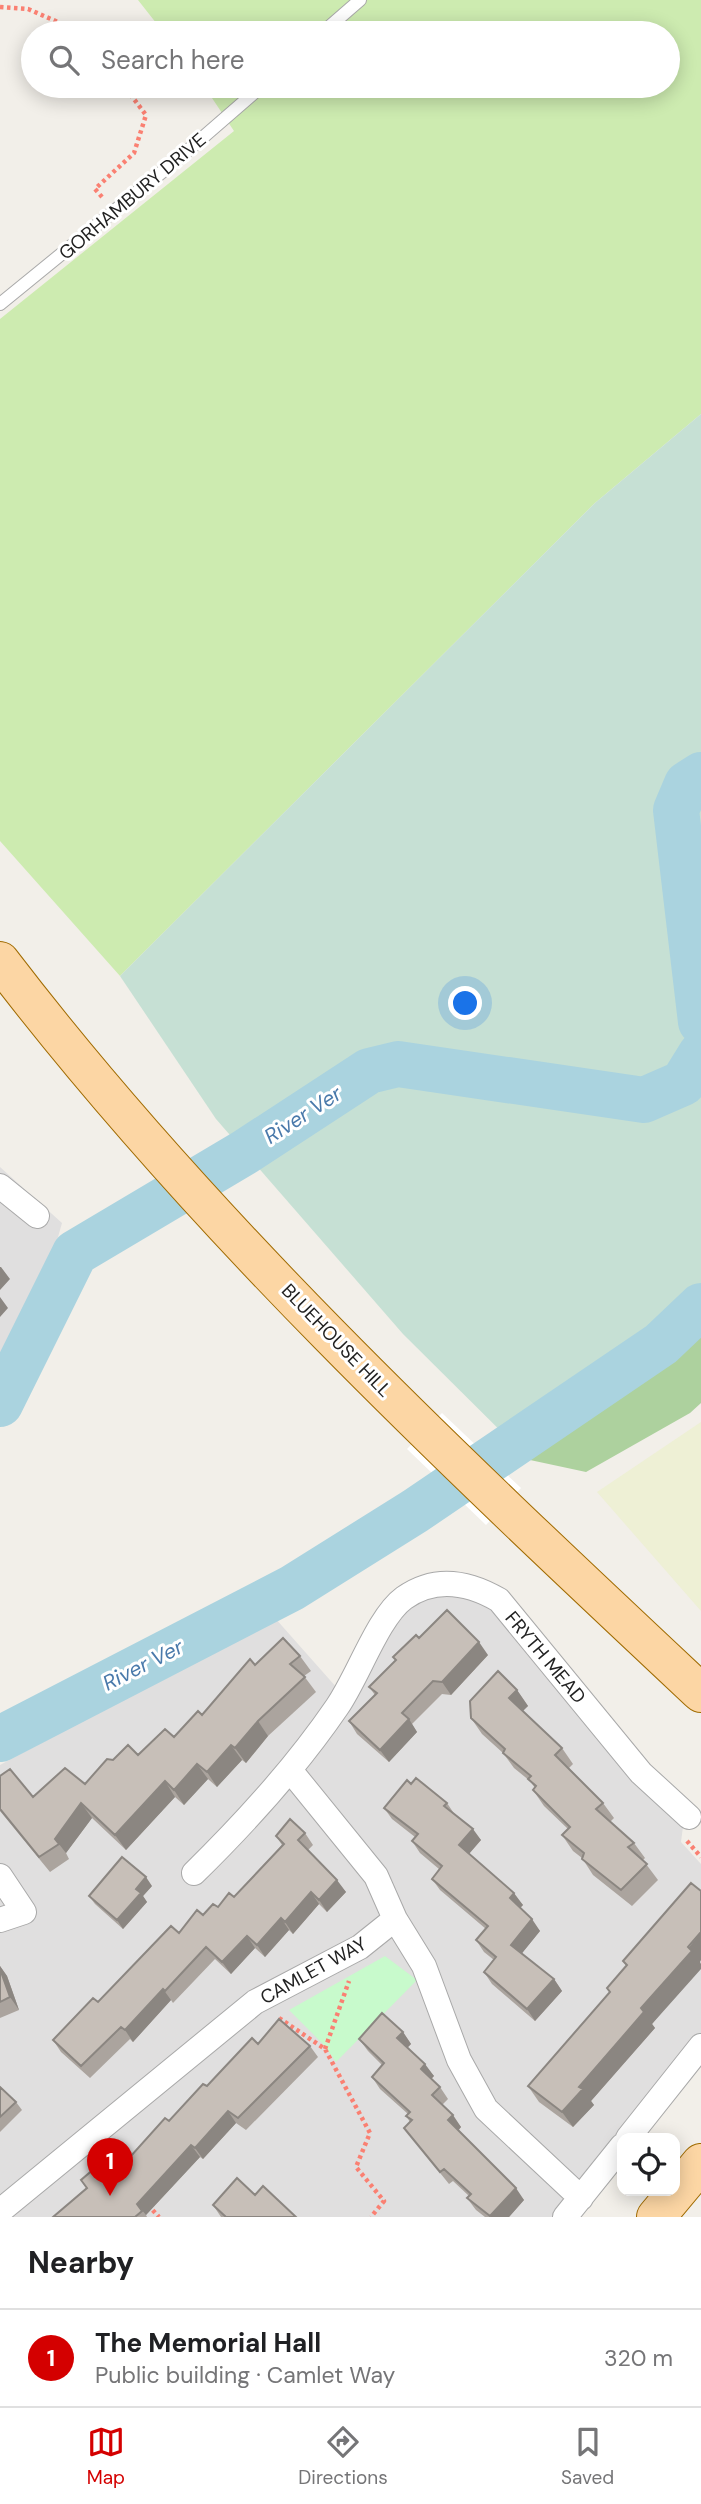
<!DOCTYPE html>
<meta charset="utf-8">
<style>
body{margin:0;font-family:"DM Sans",sans-serif;background:#f6f6f6;color:#202124}
.controls{position:absolute;right:21px;bottom:21px;display:grid;overflow:hidden;border-radius:14px;box-shadow:0 4px 18px #0003}
.controls button{width:63px;height:63px;display:grid;place-items:center;padding:0;border:0;border-bottom:2px solid #e0e0e0;background:#fff;color:#202124;font:35px sans-serif}
.you{position:absolute;left:466px;top:1004px;width:24px;height:24px;margin:-18px;border:5px solid #fff;border-radius:50%;background:#1a73e8;box-shadow:0 0 0 10px #1a73e833}
.badge{display:grid;place-items:center;width:46px;height:46px;border-radius:50%;background:#d40000;color:#fff;font-size:23px;font-weight:700}
.pin{position:absolute;translate:-50% -58px;filter:drop-shadow(0 2px 4px #0008)}
.pin::after{content:'';position:absolute;top:37px;width:24px;height:21px;background:inherit;clip-path:polygon(0 0,100% 0,50% 100%)}
.list{margin:0;padding:0;list-style:none}
h2{display:flex;justify-content:space-between;align-items:center;height:91px;margin:0;padding:0 28px;font-size:30px}
h2 small{font-size:23px;font-weight:400;color:#757577}
.list li{display:grid;grid-template-columns:46px 1fr auto;gap:21px;align-items:center;box-sizing:border-box;height:98px;padding:0 28px;border-top:2px solid #e0e0e0}
.list b{display:block;font-size:26px;white-space:nowrap}
.list p{margin:0;font-size:23px;white-space:nowrap;color:#757577}
.list em{font-size:23px;font-style:normal;color:#757577}
.icon{flex:none;width:38px;height:38px;fill:none;stroke:currentColor;stroke-width:2;stroke-linecap:round;stroke-linejoin:round}
.map{position:relative;flex:none;width:701px;height:2217px;overflow:hidden}
.search{position:absolute;background:#fff;box-shadow:0 4px 18px #0003;left:21px;right:21px;top:21px;height:77px;display:flex;align-items:center;gap:18px;box-sizing:border-box;padding:0 24px;border-radius:38px;color:#757577;font-size:26px}
.sheet{height:189px;background:#fff}
nav{display:flex;justify-content:space-around;align-items:center;box-sizing:border-box;height:98px;border-top:2px solid #e0e0e0;background:#fff;font-size:19px;color:#757577}
nav a{display:grid;justify-items:center;gap:4px}
nav .on{color:#d40000}
.map>svg:first-child{display:block}
.residential{fill:#e0dfdf}
.farmland{fill:#eef0d5}
.grass{fill:#cdebb0}
.forest{fill:#add19e}
.wetland{fill:#c6e0d4}
.park{fill:#c8facc}
.pier{fill:#fff}
.lines{fill:none;stroke-linecap:round;stroke-linejoin:round}
.river{stroke:#aad3df;stroke-width:46}
.lane-casing{stroke:#a9a9a9;stroke-width:14}
.street-casing{stroke:#a9a9a9;stroke-width:26}
.primary-casing{stroke:#a06b00;stroke-width:40}
.path{stroke:#fa8072;stroke-width:4.5;stroke-dasharray:3.5 3.5;stroke-linecap:butt}
.lane{stroke:#fff;stroke-width:12}
.street{stroke:#fff;stroke-width:24}
.primary{stroke:#fcd6a4;stroke-width:38}
.wall{fill:#aba49e}
.shaded-wall{fill:#8b8681}
.building{fill:#c7bfb8;stroke:#8b8681;stroke-width:2}
.labels{text-anchor:middle;stroke-width:6;stroke-linejoin:round;paint-order:stroke}
.street-label{font-size:19px;fill:#222;stroke:#fff}
.water-label{font-size:21px;font-style:italic;fill:#4a7aab;stroke:#fff}
</style>
<div class="map">
<svg width="701" height="2217" viewBox="0 0 701 2217">
<rect width="100%" height="100%" fill="#f2efe9"/>
<path class="residential" d="M0,1167l62,56 -27,95 -35,67z
M479,1592l205,227 -3,23 20,22v175l-142,178h-559v-452l275,-147 70,79 37,-64 36,-38z"/>
<path class="farmland" d="M701,1422v189l-104,-119z"/>
<path class="grass" d="M138,0h563v414l-106,89 -475,473 -120,-135v-522l234,-188 -30,-45h464v-53h-504z"/>
<path class="forest" d="M701,1321v82l-11,10 -104,59 -56,-12 134,-104z"/>
<path class="wetland" d="M701,414v907l-37,35 -134,104 -127,-126 -187,-215 -96,-143 475,-473z"/>
<path class="park" d="M385,1956l32,24 -81,82 -13,-18 -34,-34z"/>
<path class="pier" d="M442,1413l79,75 -35,37 -79,-76z"/>
<g class="lines">
<path class="river" d="M701,775l-14,9 -11,26 25,212
M0,1404l75,-151 170,-101 124,-81 29,-7 246,36 39,-17 18,-29
M0,1739l292,-151 123,-77 246,-167 40,-38"/>
<g class="lane-casing">
<path id="lane" d="M322,33l38,-33
M0,304l178,-145 84,-73"/>
</g>
<g class="street-casing">
<path id="street" d="M0,1186l37,30
M290,1770l86,106 19,43
M194,1873c52,-51 102,-106 143,-166 21,-30 41,-90 67,-109 31,-22 64,-16 95,2l142,173 48,44
M0,1876l24,36 -24,8
M628,2138l73,-92
M0,2211l255,-209 105,-55 35,-28 29,47 35,94 27,49 95,89
M565,2217l57,-71"/>
</g>
<g class="primary-casing">
<path id="primary" d="M0,961c204,267 457,503 701,732
M656,2217l45,-54"/>
</g>
<path class="path" d="M0,7l28,2 55,24
M102,197l-7,-8 39,-36 12,-38 -22,-29
M687,1841l14,16
M279,2018l46,31 45,84 -14,34 28,34 -13,16
M325,2049l24,-68
M102,2157l18,19
M148,2205l11,12"/>
<use href="#lane" class="lane"/>
<use href="#street" class="street"/>
<use href="#primary" class="primary"/>
</g>
<path class="wall" d="M488,1655l-37,40 -9,-1 -30,30 5,8 -28,30 -32,-28 -8,-13 26,-26 -6,-8 27,-27 -3,-3z
M300,1656l11,15 -7,5 12,16 -48,44 -22,27 -4,-3 -25,27 -9,-8 -24,26 -9,-8 -49,53 -34,-32 -26,35 3,6 -19,13 -50,-61v-35l33,21 52,-13 28,-24 25,-5 36,-18 28,-22 53,-50z
M517,1690l11,16 -6,5 40,37 11,16 -4,4 34,35 11,15 -4,4 24,21 11,15 -2,2 15,20 -26,26 -39,-31 -11,-17 -9,-7 -11,-16 6,-6 -24,-23 -11,-16 2,-2 -5,-7 -16,-13 -11,-15 -21,-19 -11,-16z
M411,1784l36,19 8,12 26,25 -12,14 54,51 -3,3 20,23 -19,23 33,25 8,12 -27,30 -43,-37 -8,-12 10,-12 -10,-8 -8,-12 10,-11 -46,-39 -8,-11 7,-10 -19,-16 -8,-12 3,-4 -23,-18 -8,-11z
M305,1833l8,12 -5,5 38,42 -19,20 -8,-8 -26,30 -4,-4 -24,27 -10,-9 -24,26 -16,-15 -42,44 -2,-3 -38,42 -3,-3 -40,39 -29,-26 -8,-12 126,-107 24,-18 31,-18 48,-52 -6,-9z
M152,1886l-9,10 4,6 -24,27 -28,-25 -6,-8z
M623,1961l77,1 -48,62 3,4 -64,73 3,4 -21,22 -34,-25 -11,-16 82,-94 -3,-4 19,-22z
M0,1966l7,10 12,34 -19,8z
M403,2032l8,12 -4,4 27,28 -3,3 9,8 8,12 -6,6 19,22 -3,4 66,69 -15,17h-24l-9,-7 -9,-12 2,-2 -16,-15 -4,3 -45,-56 6,-6 -4,-6 2,-2 -28,-25 -8,-12 10,-12 -14,-14 -9,-12z
M258,2044l52,2 8,11 -72,73 -10,-7 -33,36 -3,-2 -54,58 1,2h-94l33,-29 -5,-8 32,-4 56,-55 38,-35z
M0,2087l16,15 6,8 -22,22z
M255,2195l41,22h-75l-8,-12z"/>
<path class="shaded-wall" d="M0,1267h1l9,12 -10,11z
M0,1297l8,11 -8,9z
M479,1642l9,13 -37,40 -9,-13z
M517,1690l11,16 -8,8 -11,-16z
M409,1719l8,13 -28,30 -9,-12z
M258,1721l10,15 -22,27 -11,-15z
M231,1745l11,15 -25,27 -10,-15z
M197,1764l11,15 -24,26 -10,-15z
M165,1781l10,16 -49,53 -11,-15z
M81,1803l11,15 -26,35 -11,-14z
M473,1829l8,11 -14,16 -8,-11z
M146,1877l6,9 -9,10 4,6 -24,27 -6,-9 19,-31z
M337,1880l9,12 -19,20 -8,-12z
M311,1892l8,12 -26,30 -8,-12z
M514,1893l9,12 -4,4 -9,-11z
M281,1918l8,12 -24,27 -8,-12z
M532,1919l8,12 -21,26 -8,-12z
M701,1932v28l-1,2 1,2v5l-49,55 3,4 -64,73 3,4 -21,22 -11,-15 17,-25z
M247,1936l8,12 -24,26 -9,-12z
M0,1966l7,10 12,34 -9,-13 -10,-28z
M554,1979l8,12 -27,30 -8,-12z
M163,1989l8,11 -38,42 -8,-12z
M403,2032l8,12 -6,6 -8,-12z
M425,2064l9,12 -5,5 -8,-12z
M228,2111l8,12 -33,36 -8,-11z
M453,2115l8,12 -5,6 -8,-13z
M191,2145l9,12 -54,58 -9,-11z
M516,2188l8,12 -15,17h-18l-1,-1z"/>
<path class="building" d="M447,1610l32,32 -37,40 -9,-1 -31,32 7,6 -29,31 -31,-29 28,-28 -8,-6 27,-27 -3,-3 23,-22 3,3z
M283,1638l17,18 -10,8 15,13 -47,44 -23,27 -4,-3 -24,27 -10,-8 -23,26 -9,-9 -50,54 -34,-32 -26,36 4,5 -20,13 -39,-48v-33l10,-7 23,28 32,-29 20,16 22,-25 6,1 15,-15 10,10 27,-26 9,8 24,-26 4,4 48,-56 5,6z
M498,1671l19,19 -8,8 53,50 -7,7 48,48 -7,6 38,34 -6,4 19,17 -26,26 -39,-31 2,-6 -22,-18 8,-8 -37,-37 3,-4 -8,-7 3,-3 -28,-23 2,-4 -34,-31 -1,-17z
M416,1778l31,25 -3,3 29,23 -14,16 55,48 -4,5 22,21 -21,26 43,34 -27,30 -43,-37 12,-15 -20,-17 12,-14 -56,-47 10,-13 -30,-25 6,-7 -34,-26 23,-28 4,4z
M290,1819l15,14 -7,7 39,40 -18,20 -8,-8 -26,30 -4,-4 -24,27 -10,-9 -25,26 -16,-15 -41,44 -2,-2 -38,41 -4,-3 -40,39 -28,-26 40,-42 5,4 73,-76 8,7 18,-23 6,5 10,-11 5,3 11,-14 5,4 50,-53 -8,-8z
M122,1857l24,20 -10,12 5,4 -24,27 -28,-24z
M691,1883l10,8v41l-13,15 4,4 -51,57 3,4 -65,75 4,2 -21,23 -34,-26 82,-94 -3,-4 20,-23 -4,-4z
M0,1969l10,28 -10,5z
M382,2013l21,19 -6,6 28,26 -4,5 19,18 -8,8 21,20 -5,5 68,68 -26,28 -23,-18 4,-4 -27,-25 -4,3 -36,-44 8,-8 -6,-4 4,-4 -38,-35 12,-14 -25,-24z
M279,2019l31,27 -72,72 -10,-7 -33,37 -4,-3 -54,59 5,7 -7,6h-82l34,-29 -6,-8 20,-17 12,13 52,-58 4,3 34,-37 4,2 45,-48 6,6z
M0,2087l16,15 -16,15z
M237,2178l18,17 8,-9 33,31h-70l-13,-12z"/>
<g class="labels">
<g class="street-label">
<text transform="translate(132 196) rotate(-40)" y="7">GORHAMBURY DRIVE</text>
<text transform="translate(337 1340) rotate(46)" y="7">BLUEHOUSE HILL</text>
<text transform="translate(546 1657) rotate(50)" y="7">FRYTH MEAD</text>
<text transform="translate(313 1970) rotate(-29)" y="7">CAMLET WAY</text>
</g>
<g class="water-label">
<text transform="translate(303 1115) rotate(-33)" y="7">River Ver</text>
<text transform="translate(143 1665) rotate(-27)" y="7">River Ver</text>
</g>
</g>
</svg>
<div class="controls">
<button><svg class="icon" aria-label="locate" viewBox="0 0 24 24"><circle cx="12" cy="12" r="6"/><path d="M12 2v4M12 18v4M2 12h4M18 12h4"/></svg></button>
</div>
<div class="you"></div>
<div class="pin badge" style="left:110px;top:2196px">1</div>
<div class="search"><svg class="icon" aria-label="search" viewBox="0 0 24 24"><circle cx="10" cy="10" r="6"/><path d="M15 15l6 6"/></svg>Search here</div>
</div>
<section class="sheet">
<h2>Nearby<small></small></h2>
<ul class="list">
<li><span class="badge">1</span><div><b>The Memorial Hall</b><p>Public building · Camlet Way</p></div><em>320 m</em></li>
</ul>
</section>
<nav>
<a class="on"><svg class="icon" aria-label="map" viewBox="0 0 24 24"><path d="M3 6l6-2 6 2 6-2v14l-6 2-6-2-6 2zM9 4v14M15 6v14"/></svg>Map</a>
<a><svg class="icon" aria-label="directions" viewBox="0 0 24 24"><path d="M12 3l9 9-9 9-9-9zM9 14v-3h6M13 9l2 2-2 2"/></svg>Directions</a>
<a><svg class="icon" aria-label="saved" viewBox="0 0 24 24"><path d="M7 4h10v16l-5-4-5 4z"/></svg>Saved</a>
</nav>
